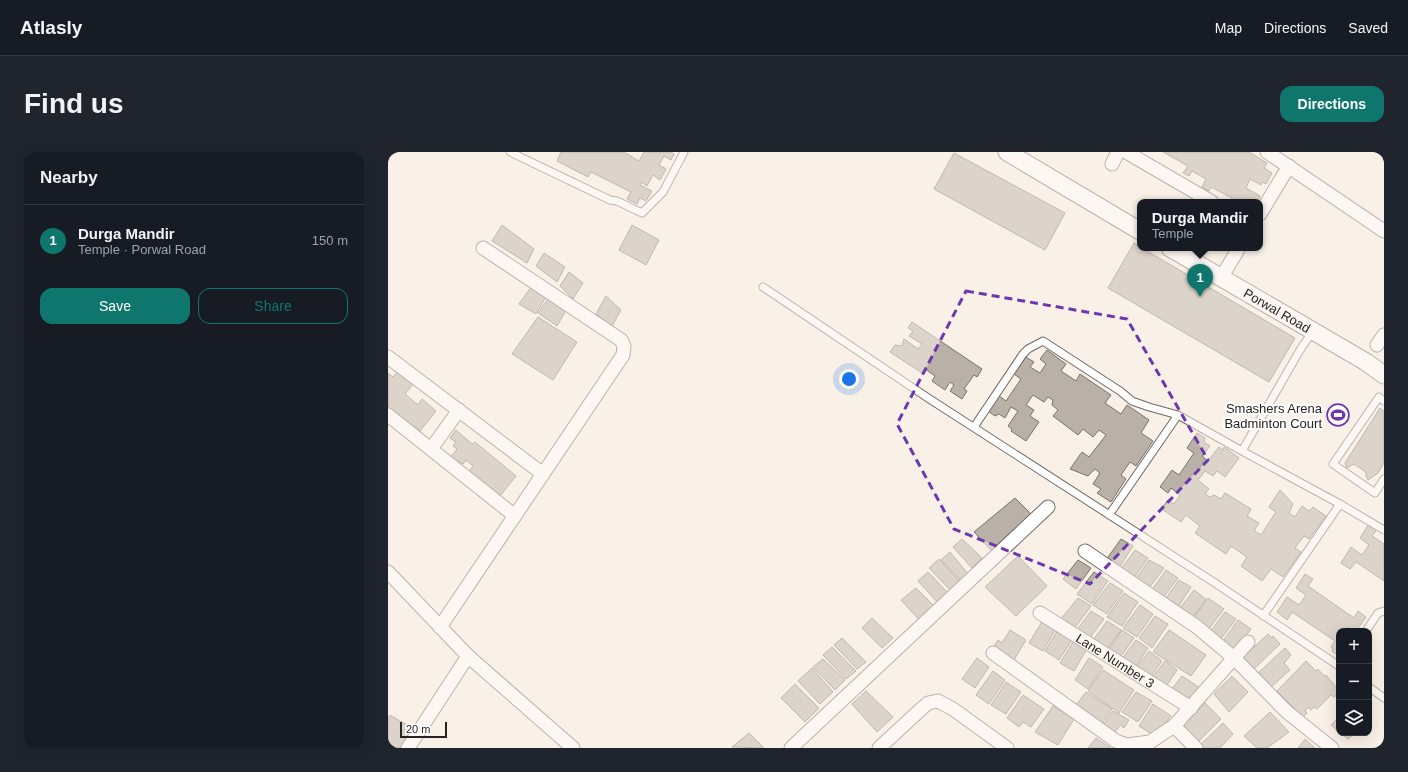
<!DOCTYPE html>
<meta charset="utf-8">
<style>
body{margin:0;font-family:Helvetica,sans-serif;background:#20242c;color:#f1f3f6}
.controls{position:absolute;right:12px;bottom:12px;display:grid;overflow:hidden;border-radius:8px;box-shadow:0 4px 16px #0002}
.controls button{width:36px;height:36px;display:grid;place-items:center;padding:0;border:0;border-bottom:1px solid #363941;background:#171b24;color:#f1f3f6;font:20px sans-serif}
.scale{position:absolute;left:12px;bottom:10px;width:47px;box-sizing:border-box;padding-left:4px;border:2px solid #272420;border-top:0;font-size:11px;line-height:14px;white-space:nowrap;color:#272420;-webkit-text-stroke:3px #fff;paint-order:stroke}
.you{position:absolute;left:461px;top:227px;width:14px;height:14px;margin:-10px;border:3px solid #fff;border-radius:50%;background:#1a73e8;box-shadow:0 0 0 6px #1a73e833}
.badge{display:grid;place-items:center;width:26px;height:26px;border-radius:50%;background:#0f766e;color:#fff;font-size:13px;font-weight:700}
.pin{position:absolute;translate:-50% -33px;filter:drop-shadow(0 1px 2px #0008)}
.pin::after{content:'';position:absolute;top:21px;width:14px;height:12px;background:inherit;clip-path:polygon(0 0,100% 0,50% 100%)}
.popup{position:absolute;left:749px;top:47px;width:126px;height:52px;box-sizing:border-box;display:grid;place-content:center;border-radius:8px;background:#171b24;filter:drop-shadow(0 1px 3px #0005);font-size:13px;white-space:nowrap;color:#9ea1a6}
.popup b{font-size:15px;color:#f1f3f6}
.popup::after{content:'';position:absolute;left:50%;top:100%;margin-left:-8px;border:8px solid transparent;border-top-color:#171b24}
.list{margin:0;padding:0;list-style:none}
h2{display:flex;justify-content:space-between;align-items:center;height:52px;margin:0;padding:0 16px;font-size:17px}
h2 small{font-size:13px;font-weight:400;color:#9ea1a6}
.list li{display:grid;grid-template-columns:26px 1fr auto;gap:12px;align-items:center;box-sizing:border-box;height:72px;padding:0 16px;border-top:1px solid #363941}
.list b{display:block;font-size:15px;white-space:nowrap}
.list p{margin:0;font-size:13px;white-space:nowrap;color:#9ea1a6}
.list em{font-size:13px;font-style:normal;color:#9ea1a6}
.actions{display:flex;gap:8px;padding:12px 16px}
.actions a{flex:1;padding:9px 0;border:1px solid #0f766e;border-radius:12px;text-align:center;font-size:14px;color:#0f766e}
.actions .main{background:#0f766e;color:#fff}
.icon{flex:none;width:22px;height:22px;fill:none;stroke:currentColor;stroke-width:2;stroke-linecap:round;stroke-linejoin:round}
.map{position:relative;flex:none;width:996px;height:596px;overflow:hidden;border-radius:12px}
header{display:flex;align-items:center;gap:24px;box-sizing:border-box;height:56px;padding:0 20px;background:#171b24;border-bottom:1px solid #363941}
header strong{font-size:19px}
nav{display:flex;gap:22px;margin-inline-start:auto;font-size:14px}
.intro{display:flex;align-items:center;justify-content:space-between;box-sizing:border-box;height:96px;padding:0 24px}
h1{margin:0;font-size:28px}
.button{padding:10px 18px;border-radius:12px;background:#0f766e;color:#fff;font-size:14px;font-weight:700}
main{display:flex;gap:24px;padding:0 24px}
aside{flex:1;background:#171b24;border-radius:12px;box-shadow:0 4px 16px #0002}
.map>svg:first-child{display:block}
.building{fill:#b9b1a7;stroke:#7a736a}
.lines{fill:none;stroke-linecap:round;stroke-linejoin:round}
.service-casing{stroke:#706960;stroke-width:9}
.minor-casing{stroke:#706960;stroke-width:15}
.tertiary-casing{stroke:#706960;stroke-width:19}
.service{stroke:#fff;stroke-width:7}
.minor{stroke:#fff;stroke-width:13}
.tertiary{stroke:#fff;stroke-width:17}
.marked{fill:none;stroke:#6d38af;stroke-width:3;stroke-dasharray:8 5;stroke-linejoin:round}
.labels{text-anchor:middle;stroke-width:4;stroke-linejoin:round;paint-order:stroke}
.street-label{font-size:13px;fill:#272420;stroke:#fff}
.poi-label{font-size:13px;fill:#272420;stroke:#fff;text-anchor:end}
</style>
<header>
<strong>Atlasly</strong>
<nav><a>Map</a><a>Directions</a><a>Saved</a></nav>
</header>
<div class="intro"><h1>Find us</h1><a class="button">Directions</a></div>
<main>
<aside>
<h2>Nearby<small></small></h2>
<ul class="list">
<li><span class="badge">1</span><div><b>Durga Mandir</b><p>Temple · Porwal Road</p></div><em>150 m</em></li>
</ul>
<div class="actions"><a class="main">Save</a><a>Share</a></div>
</aside>
<div class="map">
<svg width="996" height="596" viewBox="0 0 996 596">
<rect width="100%" height="100%" fill="#f9f1e7"/>
<path class="building" d="M173,0h63l15,9 5,-9h27l3,2 -3,6 -7,-4 -5,9 7,4 -6,11 -7,-5 -6,11 -6,-4 -1,3 12,6 -6,10 -6,-3 -3,6 -10,-5 4,-7 -40,-20 -3,5 -31,-16z
M775,0h86l18,11 -3,5 8,5 -6,11 -4,-2 -1,3 -11,-6 -4,9 14,8 -3,6h-27l2,-4 -21,-11 -2,4 -7,-4 4,-8 -14,-8 -3,5 -6,-3 5,-7z
M566,1l111,60 -20,37 -111,-61z
M114,73l32,24 -7,14 -35,-22z
M244,73l27,15 -13,25 -27,-15z
M746,91l6,4v1h2l153,90 -26,44 -161,-94z
M156,101l21,14 -8,15 -21,-16z
M181,120l14,11 -10,16 -13,-13z
M144,134l15,9 -11,19 -17,-10z
M162,144l18,11 -11,19 -19,-13z
M218,144l15,14 -9,16 -16,-12z
M150,165l39,25 -24,38 -41,-26z
M524,170l70,47 -5,8 -3,-2 -10,14 3,2 -5,8 -12,-8 4,-6 -4,-3 -5,8 -13,-9 3,-5 -10,-7 -3,4 -32,-21 5,-7 7,1 2,-7 14,10 4,-5 -13,-8 4,-5 -5,-3z
M659,198l19,14 -5,7 15,10 4,-7 31,21 -6,8 16,11 6,-9 22,15 -8,13 12,8 -17,25 -6,-4 -9,13 5,4 -15,23 -14,-9 4,-4 -8,-5 7,-11 -5,-4 -7,7 -18,-7 12,-17 7,5 17,-22 -7,-5 -6,7 -10,-8 -5,6 -25,-19 5,-6 -6,-5 1,-5 -5,-3 -4,5 -11,-7 -7,10 8,5 -4,6 9,6 -13,19 -15,-10 1,-2 -4,-3 10,-15 -7,-4 -6,11 -6,-4 -4,2 -7,-5 11,-15 7,5 15,-22 -7,-5 12,-17 8,5 -4,5 10,6 6,-9 -6,-5z
M9,220l16,12 -8,10 13,11 4,-6 14,12 -16,20 -22,-17 -3,3 -7,-6 1,-11 -1,-1v-26l5,4z
M992,256l4,3v52l-6,10 -10,7 -2,-4v-4l-12,-8 -7,4 -2,-5z
M68,278l16,14 3,-2 41,34 -16,20 -33,-22 6,-8 -7,-6 -3,4 -5,-3 -3,4 -7,-5 9,-11 -4,-3 3,-4 -6,-4z
M809,281l8,5 -1,4 6,4 -8,10 6,5 11,-14 4,3 1,-3 15,11 -14,19 -8,-6 -4,5 -8,-5 -7,9 11,9 -4,5 5,3 4,-2 7,4 4,-6 26,16 -4,7 12,7 -5,8 7,4 15,-23 -7,-5 11,-17 13,14 -4,9 6,4 7,-11 7,5 4,-4 13,9 -17,23 -5,-3 -9,12 6,4 -18,25 -12,-8 -9,12 -21,-15 6,-9 -16,-11 -5,8 -31,-21 5,-7 -14,-11 -5,7 -19,-13 6,-9 6,4 6,-9 -9,-7 -3,5 -8,-6 12,-17 7,5 15,-22 -7,-5z
M627,346l19,19 -41,35 -19,-20z
M981,372l8,5 -5,7 12,8v37l-28,-19 -6,7 -9,-6 10,-16 11,8 7,-10 -9,-7z
M574,387l20,19 -10,10 -19,-21z
M733,387l12,7 -14,22 -13,-8z
M747,398l13,8 -14,20 -13,-9z
M562,400l19,23 -8,6 -20,-21z
M630,404l29,30 -31,30 -31,-29z
M551,407l21,23 -9,9 -22,-23z
M690,408l13,8 -15,21 -13,-10z
M761,408l15,8 -15,20 -13,-9z
M778,418l12,8 -16,21 -11,-8z
M540,420l22,23 -11,9 -21,-23z
M706,420l14,9 -16,23 -15,-10z
M917,422l8,5 -5,7 46,32 4,-7 8,6 -10,14 -8,-4 -3,4h-6v25l-7,-5 1,-2 -2,-2 4,-6 -43,-29 -5,8 -10,-8 10,-15 12,8 7,-10 -10,-7z
M791,428l12,7 -12,19 -13,-8z
M722,431l13,8 -16,23 -14,-9z
M528,436l21,21 -15,14 -21,-23z
M806,438l12,9 -13,18 -12,-10z
M736,441l14,9 -16,24 -15,-9z
M690,446l13,8 -17,23 -15,-8z
M820,446l16,11 -16,21 -15,-11z
M752,453l13,9 -16,23 -14,-9z
M703,459l13,8 -15,20 -13,-8z
M837,460l11,7 -16,21 -11,-7z
M767,464l13,8 -16,24 -13,-10z
M484,466l21,20 -11,10 -20,-20z
M655,468l14,7 -14,24 -14,-8z
M850,468l13,9 -16,21 -13,-8z
M719,469l14,9 -15,21 -15,-8z
M671,476l15,9 -15,23 -14,-9z
M622,478l16,10 -12,20 -20,-14 4,-6 4,3z
M734,478l12,8 -15,21 -12,-7z
M781,478l37,25 -15,21 -38,-24z
M880,482l4,4 1,-2 7,8 -26,25 -11,-12z
M454,486l24,24 -9,7 -23,-24z
M687,487l13,8 -14,24 -14,-8z
M748,488l12,8 -14,22 -13,-10z
M444,495l24,24 -10,8 -23,-24z
M897,496l6,7 -7,8 6,7 -20,18 -13,-14z
M761,499l13,10 -13,18 -14,-9z
M589,506l12,9 -14,21 -13,-9z
M701,506l14,9 -15,22 -13,-9z
M435,507l22,21 -10,10 -22,-23z
M777,509l12,9 -12,18 -14,-9z
M918,509l10,10 2,-2 6,7 2,-1 10,12 2,-2 1,8 -5,4 -3,-2 -14,14 -3,-2 -3,3 -3,-3 -3,4 2,2 -4,4 -26,-26z
M424,516l21,24 -13,12 -22,-23z
M715,518l31,20 -15,23 -31,-22z
M605,519l12,9 -16,24 -13,-9z
M794,524l18,12 -12,16 -18,-13z
M844,524l16,16 -19,20 -15,-18z
M618,530l15,10 -15,22 -15,-9z
M407,532l24,24 -14,14 -24,-24z
M478,539l27,26 -16,15 -25,-28z
M698,540l26,17 -12,18 -26,-19z
M748,540l16,9 -14,21 -16,-10z
M635,543l21,14 -13,18 -8,-5 -4,5 -12,-9z
M817,551l16,16 -25,25 -15,-16z
M765,552l18,12 -16,20 -16,-10z
M665,554l21,13 -16,26 -23,-13z
M725,559l16,9 -5,8 -4,-3 -6,9 -12,-7z
M882,560l19,20 -22,16h-10l-13,-12z
M2,563l22,13 -12,20h-5l-7,-5v-25z
M951,565v15l-8,-7z
M835,571l10,11 -13,14h-21l-1,-1z
M361,581l15,15 -32,-1z
M953,581h14l-7,6z
M708,586l15,10h-23z
M917,587l10,9h-17z"/>
<g class="lines">
<g class="service-casing">
<path id="service" d="M122,0l100,48 7,1 25,12 21,-21 21,-40
M375,135l165,111 287,185 124,83
M925,179l-13,19 -58,101 98,53 44,26
M996,249l-5,-4 -46,67 42,29 9,-14
M586,275l49,-73 5,-5 15,-8 77,50 12,10 17,6 29,8 64,36
M721,363l69,-100
M875,464l77,-112
M978,479l12,-18 6,-2
M981,535l15,11"/>
</g>
<g class="minor-casing">
<g id="minor">
<path d="M738,0l86,50"/>
<path d="M879,0l117,79"/>
<path d="M724,12l6,-12"/>
<path d="M872,62l29,-48"/>
<path d="M833,126l18,-30"/>
<path d="M989,193l7,-10"/>
<path d="M0,205l155,117"/>
<path d="M0,263l127,101"/>
<path d="M43,297l28,-39"/>
<path d="M697,399l112,76 37,31 53,54 45,36"/>
<path d="M0,420l80,84 105,92"/>
<path id="s1" d="M652,461l151,95"/>
<path d="M52,475l183,-272 1,-9 -3,-6 -138,-92"/>
<path d="M605,501l123,88 11,4 23,-3 24,-16 74,-84"/>
<path d="M786,574l22,22"/>
<path d="M20,596l60,-92"/>
<path d="M403,596l257,-241"/>
<path d="M491,596l40,-37 9,-8 10,-2 15,8 54,39"/>
</g>
</g>
<g class="tertiary-casing">
<g id="tertiary">
<path d="M619,0l133,79"/>
<path id="s2" d="M782,96l143,83 53,31 18,13"/>
</g>
</g>
<use href="#service" class="service"/>
<use href="#minor" class="minor"/>
<use href="#tertiary" class="tertiary"/>
</g>
<path d="M0 0H996V596H0ZM578,139l161,28 81,141 -118,124 -136,-55 -57,-105z" fill="#f9f1e7" fill-opacity=".55" fill-rule="evenodd"/>
<path class="marked" d="M578,139l161,28 81,141 -118,124 -136,-55 -57,-105z"/>
<defs>
<g id="stadium-ring" transform="scale(1.15)"><circle r="9.5" fill="#fff" stroke="#6d38af" stroke-width="1.5"/><path d="M0-5a6.5 5 0 1 0 0 10a6.5 5 0 1 0 0-10ZM-3.5-1.8h7v3.6h-7Z" fill="#6d38af"/></g>
</defs>
<g fill-rule="evenodd">
<use href="#stadium-ring" x="950" y="263"/>
</g>
<g class="labels">
<g class="street-label">
<text dy="5" stroke="none"><textPath href="#s2" startOffset="124">Porwal Road</textPath></text>
<text dy="5" stroke="none"><textPath href="#s1" startOffset="89">Lane Number 3</textPath></text>
</g>
<g class="poi-label">
<text x="934" y="261">Smashers Arena<tspan x="934" dy="15">Badminton Court</tspan></text>
</g>
</g>
</svg>
<div class="controls">
<button>+</button>
<button>−</button>
<button><svg class="icon" aria-label="layers" viewBox="0 0 24 24"><path d="M12 4l9 5-9 5-9-5zM3 14l9 5 9-5"/></svg></button>
</div>
<div class="scale">20 m</div>
<div class="you"></div>
<div class="pin badge" style="left:812px;top:145px">1</div>
<div class="popup"><b>Durga Mandir</b>Temple</div>
</div>
</main>
